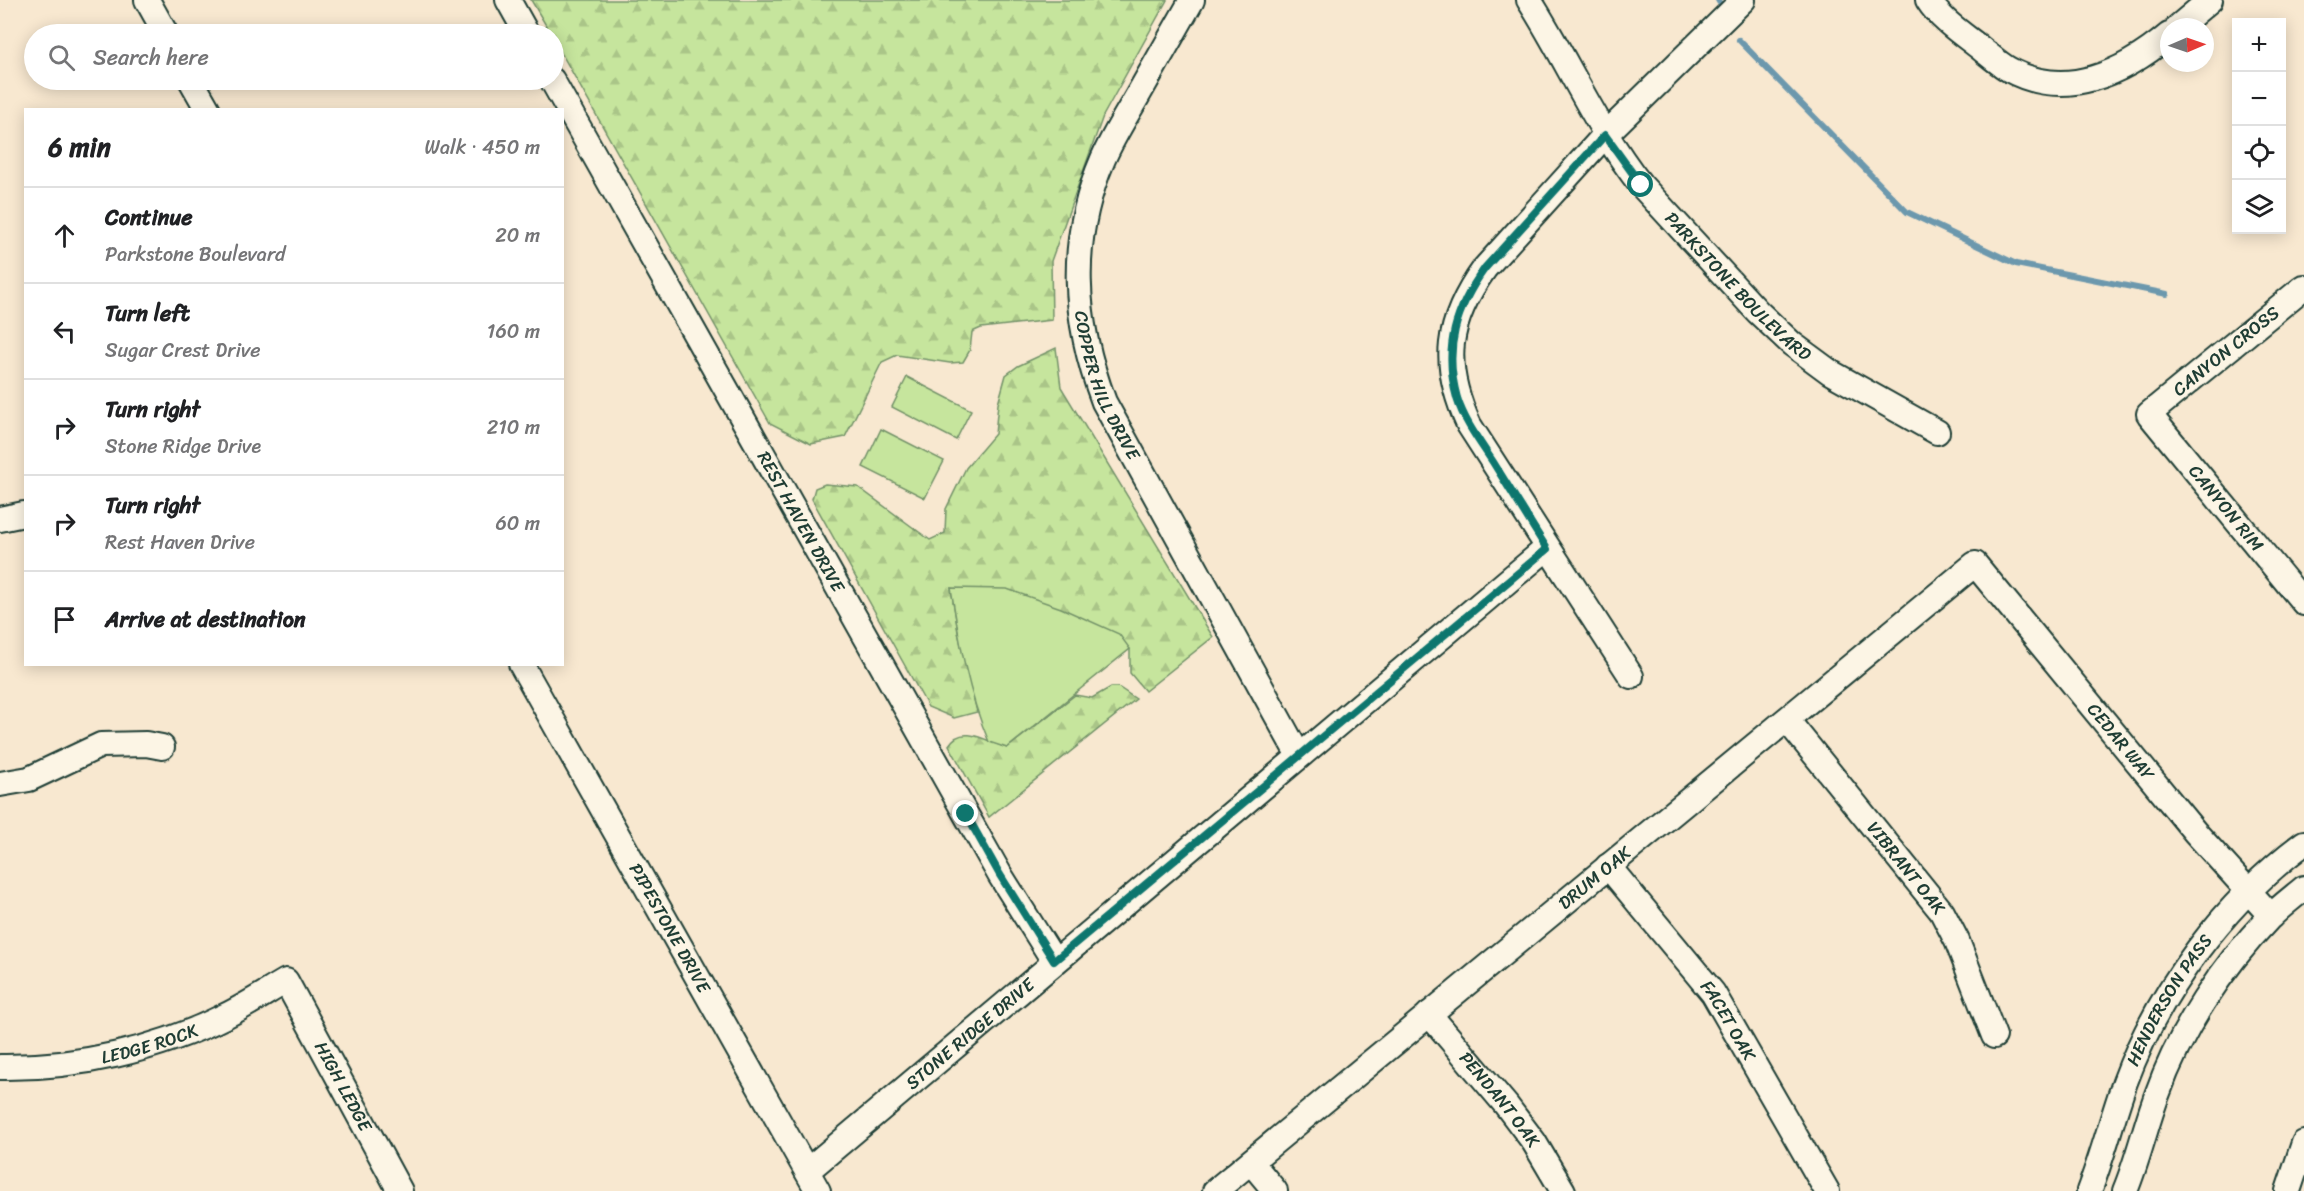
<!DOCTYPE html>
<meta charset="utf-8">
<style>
body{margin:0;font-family:Sriracha,sans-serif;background:#f2f2f2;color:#202124}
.controls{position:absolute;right:18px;top:18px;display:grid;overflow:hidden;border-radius:0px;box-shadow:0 3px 15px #0003}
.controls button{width:54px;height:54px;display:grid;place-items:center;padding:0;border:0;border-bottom:2px solid #e0e0e0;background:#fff;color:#202124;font:30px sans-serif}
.compass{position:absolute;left:2160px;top:18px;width:54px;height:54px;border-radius:50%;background:#fff;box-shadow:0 3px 15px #0003;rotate:88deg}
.stop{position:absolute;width:18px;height:18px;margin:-14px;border:4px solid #0f766e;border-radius:50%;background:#fff}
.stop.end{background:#0f766e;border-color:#fff;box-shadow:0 2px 6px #0008}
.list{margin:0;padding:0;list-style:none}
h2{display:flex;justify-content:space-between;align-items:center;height:78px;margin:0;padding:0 24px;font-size:26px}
h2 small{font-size:20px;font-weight:400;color:#757577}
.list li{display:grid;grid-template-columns:39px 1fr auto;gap:18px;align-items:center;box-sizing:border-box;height:96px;padding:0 24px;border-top:2px solid #e0e0e0}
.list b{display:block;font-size:22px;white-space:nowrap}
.list p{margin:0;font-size:20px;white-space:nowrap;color:#757577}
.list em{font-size:20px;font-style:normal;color:#757577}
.icon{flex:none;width:33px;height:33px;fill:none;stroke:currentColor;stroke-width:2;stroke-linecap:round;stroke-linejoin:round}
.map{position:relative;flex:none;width:2304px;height:1191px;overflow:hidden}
.search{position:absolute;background:#fff;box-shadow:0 3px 15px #0003;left:24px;top:24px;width:540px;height:66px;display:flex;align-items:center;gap:15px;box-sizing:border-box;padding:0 21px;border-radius:33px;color:#757577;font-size:22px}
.panel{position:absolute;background:#fff;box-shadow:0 3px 15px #0003;left:24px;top:108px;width:540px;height:558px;border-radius:0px}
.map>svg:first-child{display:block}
.forest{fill:url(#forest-firs);stroke:#729168;stroke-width:1.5}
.pitch{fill:#c6e59d;stroke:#729168;stroke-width:1.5}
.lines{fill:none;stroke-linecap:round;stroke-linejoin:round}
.stream{stroke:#6c98ad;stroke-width:6}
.minor-casing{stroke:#1f3d34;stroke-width:28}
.minor{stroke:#fcf5e5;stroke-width:24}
.route{stroke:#0f766e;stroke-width:8}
.labels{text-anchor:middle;stroke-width:6;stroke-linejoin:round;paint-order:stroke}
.street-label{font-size:18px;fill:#1f3d34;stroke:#fcf5e5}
</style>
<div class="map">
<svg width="2304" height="1191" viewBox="0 0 2304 1191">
<defs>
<pattern id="forest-firs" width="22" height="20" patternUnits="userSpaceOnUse" patternTransform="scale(1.5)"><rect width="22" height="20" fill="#c6e59d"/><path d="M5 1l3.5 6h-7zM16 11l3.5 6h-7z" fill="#aac588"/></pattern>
</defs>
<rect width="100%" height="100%" fill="#f8e8d0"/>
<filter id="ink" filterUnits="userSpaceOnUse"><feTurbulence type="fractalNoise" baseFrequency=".0167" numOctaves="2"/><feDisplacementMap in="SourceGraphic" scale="12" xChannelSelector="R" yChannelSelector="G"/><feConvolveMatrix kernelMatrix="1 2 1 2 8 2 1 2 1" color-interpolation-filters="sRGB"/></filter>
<g filter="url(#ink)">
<path class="forest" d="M531,0h636l-64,116 -52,145 1,59 -71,8 -9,4 -2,18 -7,12 -13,1 -53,-8 -15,7 -37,75 -34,7 -41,-21 -216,-383v-6h-3z
M1056,348l5,39 152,250 -68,54 -15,-18v-24l-179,-61 7,44 19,80 -23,6 -26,-11 -116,-208 3,-11 10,-4 33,3 72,53 15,-7 1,-24 20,-41 29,-34 3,-30 8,-29 12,-9z
M1111,687h7l18,12 -147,118 -40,-72c13,-22 39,-3 58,3l68,-53 17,3z"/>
<path class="pitch" d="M907,377l64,33 -15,30 -64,-33z
M881,429l63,32 -19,37 -62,-31z
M951,588l56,1 54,19 58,26 11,15 -123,99 -18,-6c-21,-49 -30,-102 -38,-154z"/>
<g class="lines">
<path class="stream" d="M1718,0l1,2
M1739,40l168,172 109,52 151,30"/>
<g class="minor-casing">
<g id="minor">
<path d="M147,0l19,34"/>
<path d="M508,0l19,34"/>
<path id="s1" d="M1192,0c-18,32 -36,63 -54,95 -12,21 -25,41 -35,64 -35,81 -30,161 1,243l195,354"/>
<path id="s2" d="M1529,0c39,61 67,128 112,185l117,127 34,32 38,28 107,60"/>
<path d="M1928,0c12,19 33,33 51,47 9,7 19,16 29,22 57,32 116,4 161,-34"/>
<path d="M2178,27l32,-27"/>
<path d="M191,80l17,30"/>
<path id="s3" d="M552,80l448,795 54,86"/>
<path id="s4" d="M2304,287l-155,127 155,189"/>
<path d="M0,519l24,-5"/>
<path id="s5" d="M521,664l297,527"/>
<path d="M1631,676l-162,-251c-28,-61 -23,-103 16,-157l120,-133 138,-135"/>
<path id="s6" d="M1787,720l155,192 15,29 37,95"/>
<path d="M0,784l29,-5 72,-34 45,-1 16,3"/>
<path id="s7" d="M1608,866l105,127 114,198"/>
<path id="s8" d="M1429,1014l77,91 28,37 29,49"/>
<path id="s9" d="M0,1067c77,1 158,-17 227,-52 20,-10 40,-23 59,-34l114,210"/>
<path d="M1251,1162l24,29"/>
<path id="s10" d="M807,1171l740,-623"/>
<path id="s11" d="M1215,1191l760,-627 220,268 76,84"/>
<path id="s12" d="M2089,1191c14,-36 23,-73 36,-109 34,-92 100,-180 179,-239"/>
<path d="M2125,1191c13,-31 20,-64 32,-96 23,-65 65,-128 112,-177 11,-11 23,-20 35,-30"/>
<path d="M2288,1191l16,-48"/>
</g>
</g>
<use href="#minor" class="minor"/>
</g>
</g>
<g class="lines" filter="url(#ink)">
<path class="route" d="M966,814l34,61 54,86 493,-412c-18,-29 -36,-58 -54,-87 -13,-20 -29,-41 -36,-64 -14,-50 -1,-90 28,-130l120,-133 36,50"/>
</g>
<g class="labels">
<g class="street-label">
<text dy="6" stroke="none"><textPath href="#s2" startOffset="357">PARKSTONE BOULEVARD</textPath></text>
<text transform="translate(2226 351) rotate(-39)" y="6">CANYON CROSS</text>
<text dy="6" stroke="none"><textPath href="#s1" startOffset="417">COPPER HILL DRIVE</textPath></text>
<text dy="6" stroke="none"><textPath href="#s4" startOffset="322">CANYON RIM</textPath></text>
<text dy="6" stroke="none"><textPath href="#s3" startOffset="507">REST HAVEN DRIVE</textPath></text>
<text dy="6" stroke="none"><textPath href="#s11" startOffset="1215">CEDAR WAY</textPath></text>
<text dy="6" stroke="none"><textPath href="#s6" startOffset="190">VIBRANT OAK</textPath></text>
<text dy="6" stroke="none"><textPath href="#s11" startOffset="492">DRUM OAK</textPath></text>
<text dy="6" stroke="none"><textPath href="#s5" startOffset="303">PIPESTONE DRIVE</textPath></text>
<text dy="6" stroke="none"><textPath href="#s12" startOffset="208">HENDERSON PASS</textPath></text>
<text dy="6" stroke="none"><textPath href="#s7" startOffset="196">FACET OAK</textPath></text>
<text dy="6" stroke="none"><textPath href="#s10" startOffset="213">STONE RIDGE DRIVE</textPath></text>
<text dy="6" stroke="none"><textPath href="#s9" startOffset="152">LEDGE ROCK</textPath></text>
<text dy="6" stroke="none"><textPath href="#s9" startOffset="423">HIGH LEDGE</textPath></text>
<text dy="6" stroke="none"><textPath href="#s8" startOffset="111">PENDANT OAK</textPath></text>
</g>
</g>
</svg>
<div class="controls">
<button>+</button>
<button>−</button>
<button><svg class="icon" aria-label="locate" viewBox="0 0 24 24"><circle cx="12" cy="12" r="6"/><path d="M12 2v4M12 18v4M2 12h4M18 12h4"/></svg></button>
<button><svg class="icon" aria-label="layers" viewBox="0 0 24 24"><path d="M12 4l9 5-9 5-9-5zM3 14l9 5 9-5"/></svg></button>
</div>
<svg class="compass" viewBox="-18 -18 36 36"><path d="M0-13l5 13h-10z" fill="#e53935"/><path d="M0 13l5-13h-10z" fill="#757577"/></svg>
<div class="stop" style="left:1641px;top:185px"></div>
<div class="stop end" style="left:966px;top:814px"></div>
<div class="search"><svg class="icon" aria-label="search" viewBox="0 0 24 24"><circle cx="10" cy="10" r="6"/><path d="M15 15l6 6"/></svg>Search here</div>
<section class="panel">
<h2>6 min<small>Walk · 450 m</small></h2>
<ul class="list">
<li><svg class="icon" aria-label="ahead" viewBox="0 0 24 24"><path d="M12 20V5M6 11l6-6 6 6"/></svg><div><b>Continue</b><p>Parkstone Boulevard</p></div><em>20 m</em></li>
<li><svg class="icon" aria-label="left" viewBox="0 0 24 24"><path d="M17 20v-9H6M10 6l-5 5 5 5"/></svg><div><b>Turn left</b><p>Sugar Crest Drive</p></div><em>160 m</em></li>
<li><svg class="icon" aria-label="right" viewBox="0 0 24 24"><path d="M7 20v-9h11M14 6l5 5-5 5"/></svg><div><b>Turn right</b><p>Stone Ridge Drive</p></div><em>210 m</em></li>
<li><svg class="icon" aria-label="right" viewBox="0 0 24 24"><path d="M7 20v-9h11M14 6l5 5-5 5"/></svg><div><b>Turn right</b><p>Rest Haven Drive</p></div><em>60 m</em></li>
<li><svg class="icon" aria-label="arrive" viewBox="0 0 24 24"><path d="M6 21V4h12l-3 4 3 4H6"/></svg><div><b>Arrive at destination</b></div></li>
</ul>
</section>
</div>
